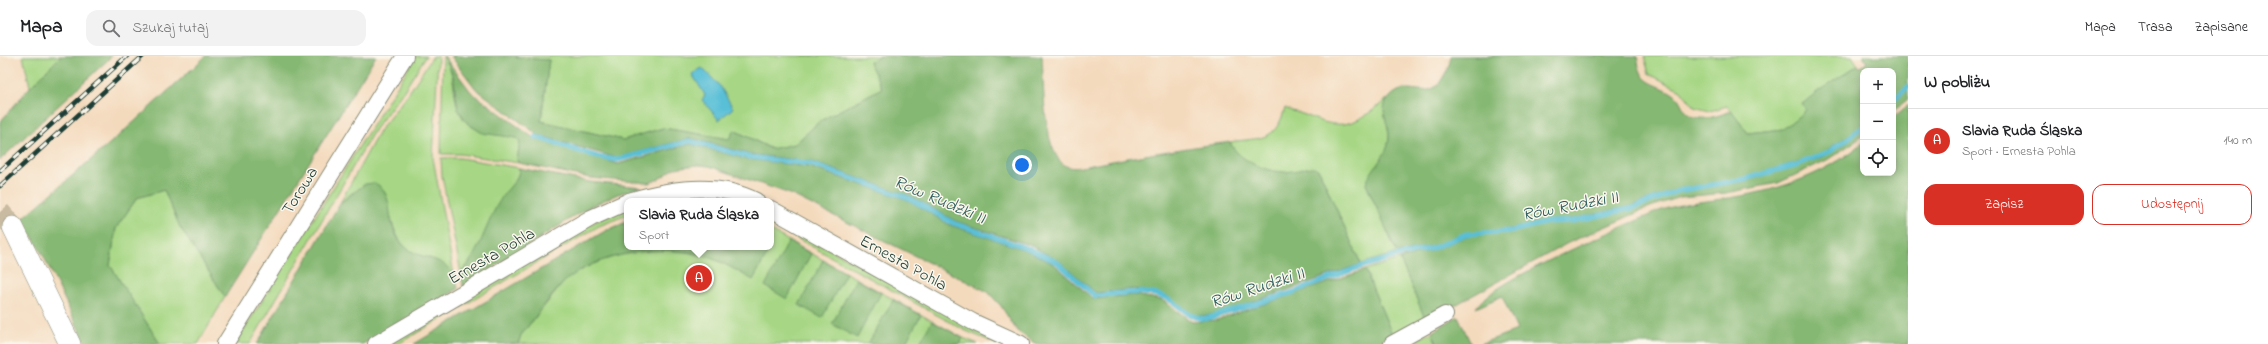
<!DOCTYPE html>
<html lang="pl">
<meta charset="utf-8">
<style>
body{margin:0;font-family:"Indie Flower",sans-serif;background:#f2f2f2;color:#202124}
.controls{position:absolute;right:12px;top:12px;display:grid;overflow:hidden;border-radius:8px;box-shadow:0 2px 10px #0003}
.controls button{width:36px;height:36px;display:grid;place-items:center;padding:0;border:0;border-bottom:1px solid #e0e0e0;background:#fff;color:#202124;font:20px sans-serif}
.you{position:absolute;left:1022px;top:109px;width:14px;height:14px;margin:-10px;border:3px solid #fff;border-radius:50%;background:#1a73e8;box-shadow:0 0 0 6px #1a73e833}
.badge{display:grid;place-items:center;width:26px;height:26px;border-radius:50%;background:#d93025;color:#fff;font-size:13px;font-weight:700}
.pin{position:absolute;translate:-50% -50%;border:2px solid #fff;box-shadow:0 1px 4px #0006}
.popup{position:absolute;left:624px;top:142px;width:150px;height:52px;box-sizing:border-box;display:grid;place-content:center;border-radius:8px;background:#fff;filter:drop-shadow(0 1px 3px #0005);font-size:13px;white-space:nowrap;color:#757577}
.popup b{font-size:15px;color:#202124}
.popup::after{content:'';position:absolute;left:50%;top:100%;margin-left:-8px;border:8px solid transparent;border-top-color:#fff}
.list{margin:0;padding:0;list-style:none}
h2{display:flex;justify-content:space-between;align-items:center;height:52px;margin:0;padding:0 16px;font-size:17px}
h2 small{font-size:13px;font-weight:400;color:#757577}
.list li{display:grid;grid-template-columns:26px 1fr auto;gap:12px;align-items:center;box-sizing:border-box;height:64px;padding:0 16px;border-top:1px solid #e0e0e0}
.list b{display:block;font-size:15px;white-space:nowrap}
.list p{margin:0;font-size:13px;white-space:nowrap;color:#757577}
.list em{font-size:13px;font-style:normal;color:#757577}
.actions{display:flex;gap:8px;padding:12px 16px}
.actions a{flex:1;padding:9px 0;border:1px solid #d93025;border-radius:12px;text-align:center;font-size:14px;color:#d93025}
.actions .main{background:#d93025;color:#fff}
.icon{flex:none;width:22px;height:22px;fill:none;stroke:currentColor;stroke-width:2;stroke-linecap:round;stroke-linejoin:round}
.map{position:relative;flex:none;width:1908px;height:288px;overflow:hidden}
header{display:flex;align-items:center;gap:24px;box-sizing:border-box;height:56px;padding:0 20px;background:#fff;border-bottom:1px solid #e0e0e0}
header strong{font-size:19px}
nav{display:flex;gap:22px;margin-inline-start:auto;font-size:14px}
.search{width:280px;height:36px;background:#f2f2f2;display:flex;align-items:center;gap:10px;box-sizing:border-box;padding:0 14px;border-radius:12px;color:#757577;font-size:15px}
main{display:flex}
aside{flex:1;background:#fff}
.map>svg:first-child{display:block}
.green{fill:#a7d785;stroke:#638a5c}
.forest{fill:#85b872;stroke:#527a53}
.water{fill:#59bfd7;stroke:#3c7e86}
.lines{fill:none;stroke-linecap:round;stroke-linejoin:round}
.stream{stroke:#59bfd7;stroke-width:5}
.tertiary-tunnel{stroke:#c9bba2;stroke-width:21;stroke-dasharray:21 10;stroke-linecap:butt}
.minor-casing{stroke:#8a8c78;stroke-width:18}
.tertiary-casing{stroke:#8a8c78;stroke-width:22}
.minor{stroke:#fff;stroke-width:16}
.tertiary{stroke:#fff;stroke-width:21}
.rail-casing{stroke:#1f3d34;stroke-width:4.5}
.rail{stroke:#fbf7ec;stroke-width:3;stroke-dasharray:9;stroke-linecap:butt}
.labels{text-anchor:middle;stroke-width:3;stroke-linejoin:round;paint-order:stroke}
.street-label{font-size:17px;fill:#1f3d34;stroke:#fbf7ec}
.water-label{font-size:18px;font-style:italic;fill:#2e5e5d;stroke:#fbf7ec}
</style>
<header>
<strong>Mapa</strong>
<div class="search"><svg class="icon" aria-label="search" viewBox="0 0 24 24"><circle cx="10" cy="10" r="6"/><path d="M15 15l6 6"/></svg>Szukaj tutaj</div>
<nav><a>Mapa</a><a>Trasa</a><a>Zapisane</a></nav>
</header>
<main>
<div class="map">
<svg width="1908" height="288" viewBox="0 0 1908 288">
<rect width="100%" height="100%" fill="#fbf7ec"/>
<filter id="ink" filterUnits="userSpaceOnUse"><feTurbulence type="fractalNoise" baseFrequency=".025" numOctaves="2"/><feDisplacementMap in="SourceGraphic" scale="8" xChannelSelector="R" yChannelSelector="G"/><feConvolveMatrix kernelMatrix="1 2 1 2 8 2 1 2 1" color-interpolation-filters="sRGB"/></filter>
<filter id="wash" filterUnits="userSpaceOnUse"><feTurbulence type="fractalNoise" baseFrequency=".012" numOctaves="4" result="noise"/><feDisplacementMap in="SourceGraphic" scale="16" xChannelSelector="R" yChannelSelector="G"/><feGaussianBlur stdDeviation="0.9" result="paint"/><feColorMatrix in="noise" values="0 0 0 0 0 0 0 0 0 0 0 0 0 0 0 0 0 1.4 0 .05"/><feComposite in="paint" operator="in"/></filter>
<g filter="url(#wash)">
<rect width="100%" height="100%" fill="#f4dabd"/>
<path class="green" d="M23,0h38l-31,31z
M416,0h10l-23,36 -28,37 -125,215h-15z
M433,0h5l-5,102 21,117c-15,-18 -20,-12 -38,-20 -15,-6 -22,-25 -26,-39l-37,-24 -13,11 40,-73 28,-36z
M443,0c7,8 10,21 11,32 4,44 26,44 62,50l4,4 -3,18 2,3 -59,-9h-19z
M517,0h365l-13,6 13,26 -62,33 -25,23 -23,5 -38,-19 -5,9 -66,-11 -40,12 -82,-19 8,-61 -33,-2z
M1644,0h208l6,9 -41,27 -15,13 5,5 -24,19 -35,4 -21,-27 -17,5 -16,-4 -13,-17 -32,-16z
M1387,43c-6,13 2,24 2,37 0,18 -14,34 -23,48l31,69 -36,11 -42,-94c-12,0 -24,2 -35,2 -20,-1 -46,-11 -54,-30 31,-5 45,1 55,-34 8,4 16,5 23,8 36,17 51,6 79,-17z
M441,102h19l59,10c1,10 -9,18 -14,27 -16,25 -24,57 -44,78l-19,-97z
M164,134l16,37 45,70 -27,47h-38l-50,-79 6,-37 21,-30z
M699,140l35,5h-87z
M627,152v7l-28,11 -201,118h-10l207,-122z
M771,162l234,126h-8l-31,-13 -195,-107z
M627,166v25h144v-16l192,107 15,6h-460l3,-9 84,-104z
M1400,203l26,62 -32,18 -29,-69z
M1432,276l5,12h-28z"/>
<path class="forest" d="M61,0h51l-112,104v-38l30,-35z
M206,0h170l-151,241 -45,-70 -16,-37 -27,8 -21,30 -6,37 50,79h-74l-42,-87 -22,-38 101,-87z
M444,0l27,36 64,47 83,25 72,-20 56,15 63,8 99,33 42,25 76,25 28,14 39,35 41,-4 28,5 30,22 25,-2 148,-50 29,69 -12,5h-346l-19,-13 -16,-25 -13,-14 -198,-98 -81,-28 -11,-1 -23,3 -16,11 -10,4 -59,-5 -71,-15 -2,-3 3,-18 -4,-4 -34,-5 -15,-10 -9,-14 -5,-34z
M451,0h66l-1,2 33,2 -8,61 82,19 40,-12 66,11 5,-9 37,19 24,-5 25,-23 62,-33 -13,-26 13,-6h160c2,27 0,92 22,109 9,6 23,0 33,-1 44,-9 88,-16 133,-22 7,18 38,31 57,30 10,-1 18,-5 27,-5l5,3 42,94 -134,47 -21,5 -13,-1 -26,-19 -33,-7 -38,4 -37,-32 -29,-16 -75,-24 -42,-24 -101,-35 -63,-8 -58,-16 -74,20 -79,-23 -62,-46z
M1451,0h186c4,32 17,24 38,39 5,4 6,10 10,15 12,15 32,6 46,1l17,22 35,-4 23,-19 -4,-6 15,-12 41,-27 2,2 7,-4 -4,-7h45v29l-15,13v-27h-30v54l-42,30 -77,23 -66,11 -46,17 -59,13 -26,2 -36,8 -46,4 -32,13 -36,7 -31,-69c5,-17 22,-27 23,-46 1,-14 -12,-29 1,-41 19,-20 37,7 52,-18 5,-8 8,-14 9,-23z
M1908,33v10l-15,12v-9z
M1908,49v239h-428l37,-14 -15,-34 -26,12c13,-26 151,-83 183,-97 21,-8 42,-9 63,-12 52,-7 100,-22 141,-56v30h30v-55z
M1863,73v7l-36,24 -49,23 -52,10 -45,4 -31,10 -82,36 -142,78 -26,-62 33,-9 34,-14 44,-4 38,-9 22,-1 63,-13 44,-17 68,-11 75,-23 21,-12z
M519,112l71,14 52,5 -24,7 -29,13 -126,79 -2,-13c20,-21 25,-52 41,-76 6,-10 18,-17 17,-29z
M375,127c18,10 12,30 19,47 13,35 45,20 59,44 3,5 4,11 5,15l-95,55h-106l83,-141 25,-19z
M627,166v25h144l-18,33c-16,-9 -31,-19 -49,-24 -41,-13 -109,-3 -141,27 -15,16 -28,35 -42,52l-3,9h-104l191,-113z
M789,185l22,13 -24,45 -22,-13z
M823,204l23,13 -24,45 -23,-13z
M856,223l25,14 -24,45 -25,-14z
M893,244l28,15 -16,29h-37z
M1458,260l13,28h-34l-5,-12z
M932,265l31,17 -4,6h-40z"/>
<path class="water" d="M702,12l18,18 13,22 -14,12 -17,-20 3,-5 -13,-21z"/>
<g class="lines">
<path class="stream" d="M1893,44l15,-13
M536,81l62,20 19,3 73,-19 59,16 61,7 99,34 44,25 74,25 30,14 38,34c22,-2 47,-7 69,1 17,7 18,19 41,22l89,-27 60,-23 43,-13 36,-8 33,-14 46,-3 37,-9 24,-1 24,-5 36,-8 45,-17 67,-12 54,-15 32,-13 32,-24"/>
</g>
</g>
<g filter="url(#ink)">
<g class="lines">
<path class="tertiary-tunnel" d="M0,156l13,15"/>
<g class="minor-casing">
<path id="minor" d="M629,145c39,-12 89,-20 127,0
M771,153l202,113 48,22
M225,288l180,-288
M376,288l215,-126 36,-16
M1392,288l53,-29"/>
</g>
<g class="tertiary-casing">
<path id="tertiary" d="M13,171l57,117"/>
</g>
<use href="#minor" class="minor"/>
<use href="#tertiary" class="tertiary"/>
<g class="rail-casing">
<path id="rail" d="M0,115l127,-115
M0,130l143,-130"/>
</g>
<use href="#rail" class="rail"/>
</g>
</g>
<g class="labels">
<g class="street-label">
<text transform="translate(299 134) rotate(-58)" y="6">Torowa</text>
<text transform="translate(491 199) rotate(-30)" y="6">Ernesta Pohla</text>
<text transform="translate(904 206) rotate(29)" y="6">Ernesta Pohla</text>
</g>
<g class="water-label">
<text transform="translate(940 143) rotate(23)" y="6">Rów Rudzki II</text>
<text transform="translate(1570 149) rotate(-11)" y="6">Rów Rudzki II</text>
<text transform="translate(1257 231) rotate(-18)" y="6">Rów Rudzki II</text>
</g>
</g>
</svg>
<div class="controls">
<button>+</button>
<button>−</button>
<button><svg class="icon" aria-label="locate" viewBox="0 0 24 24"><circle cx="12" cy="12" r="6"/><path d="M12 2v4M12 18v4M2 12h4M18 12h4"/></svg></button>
</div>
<div class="you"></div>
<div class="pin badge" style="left:699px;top:222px">A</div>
<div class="popup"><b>Slavia Ruda Śląska</b>Sport</div>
</div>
<aside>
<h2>W pobliżu<small></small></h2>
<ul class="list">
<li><span class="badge">A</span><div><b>Slavia Ruda Śląska</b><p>Sport · Ernesta Pohla</p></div><em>140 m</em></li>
</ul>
<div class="actions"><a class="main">Zapisz</a><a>Udostępnij</a></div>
</aside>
</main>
